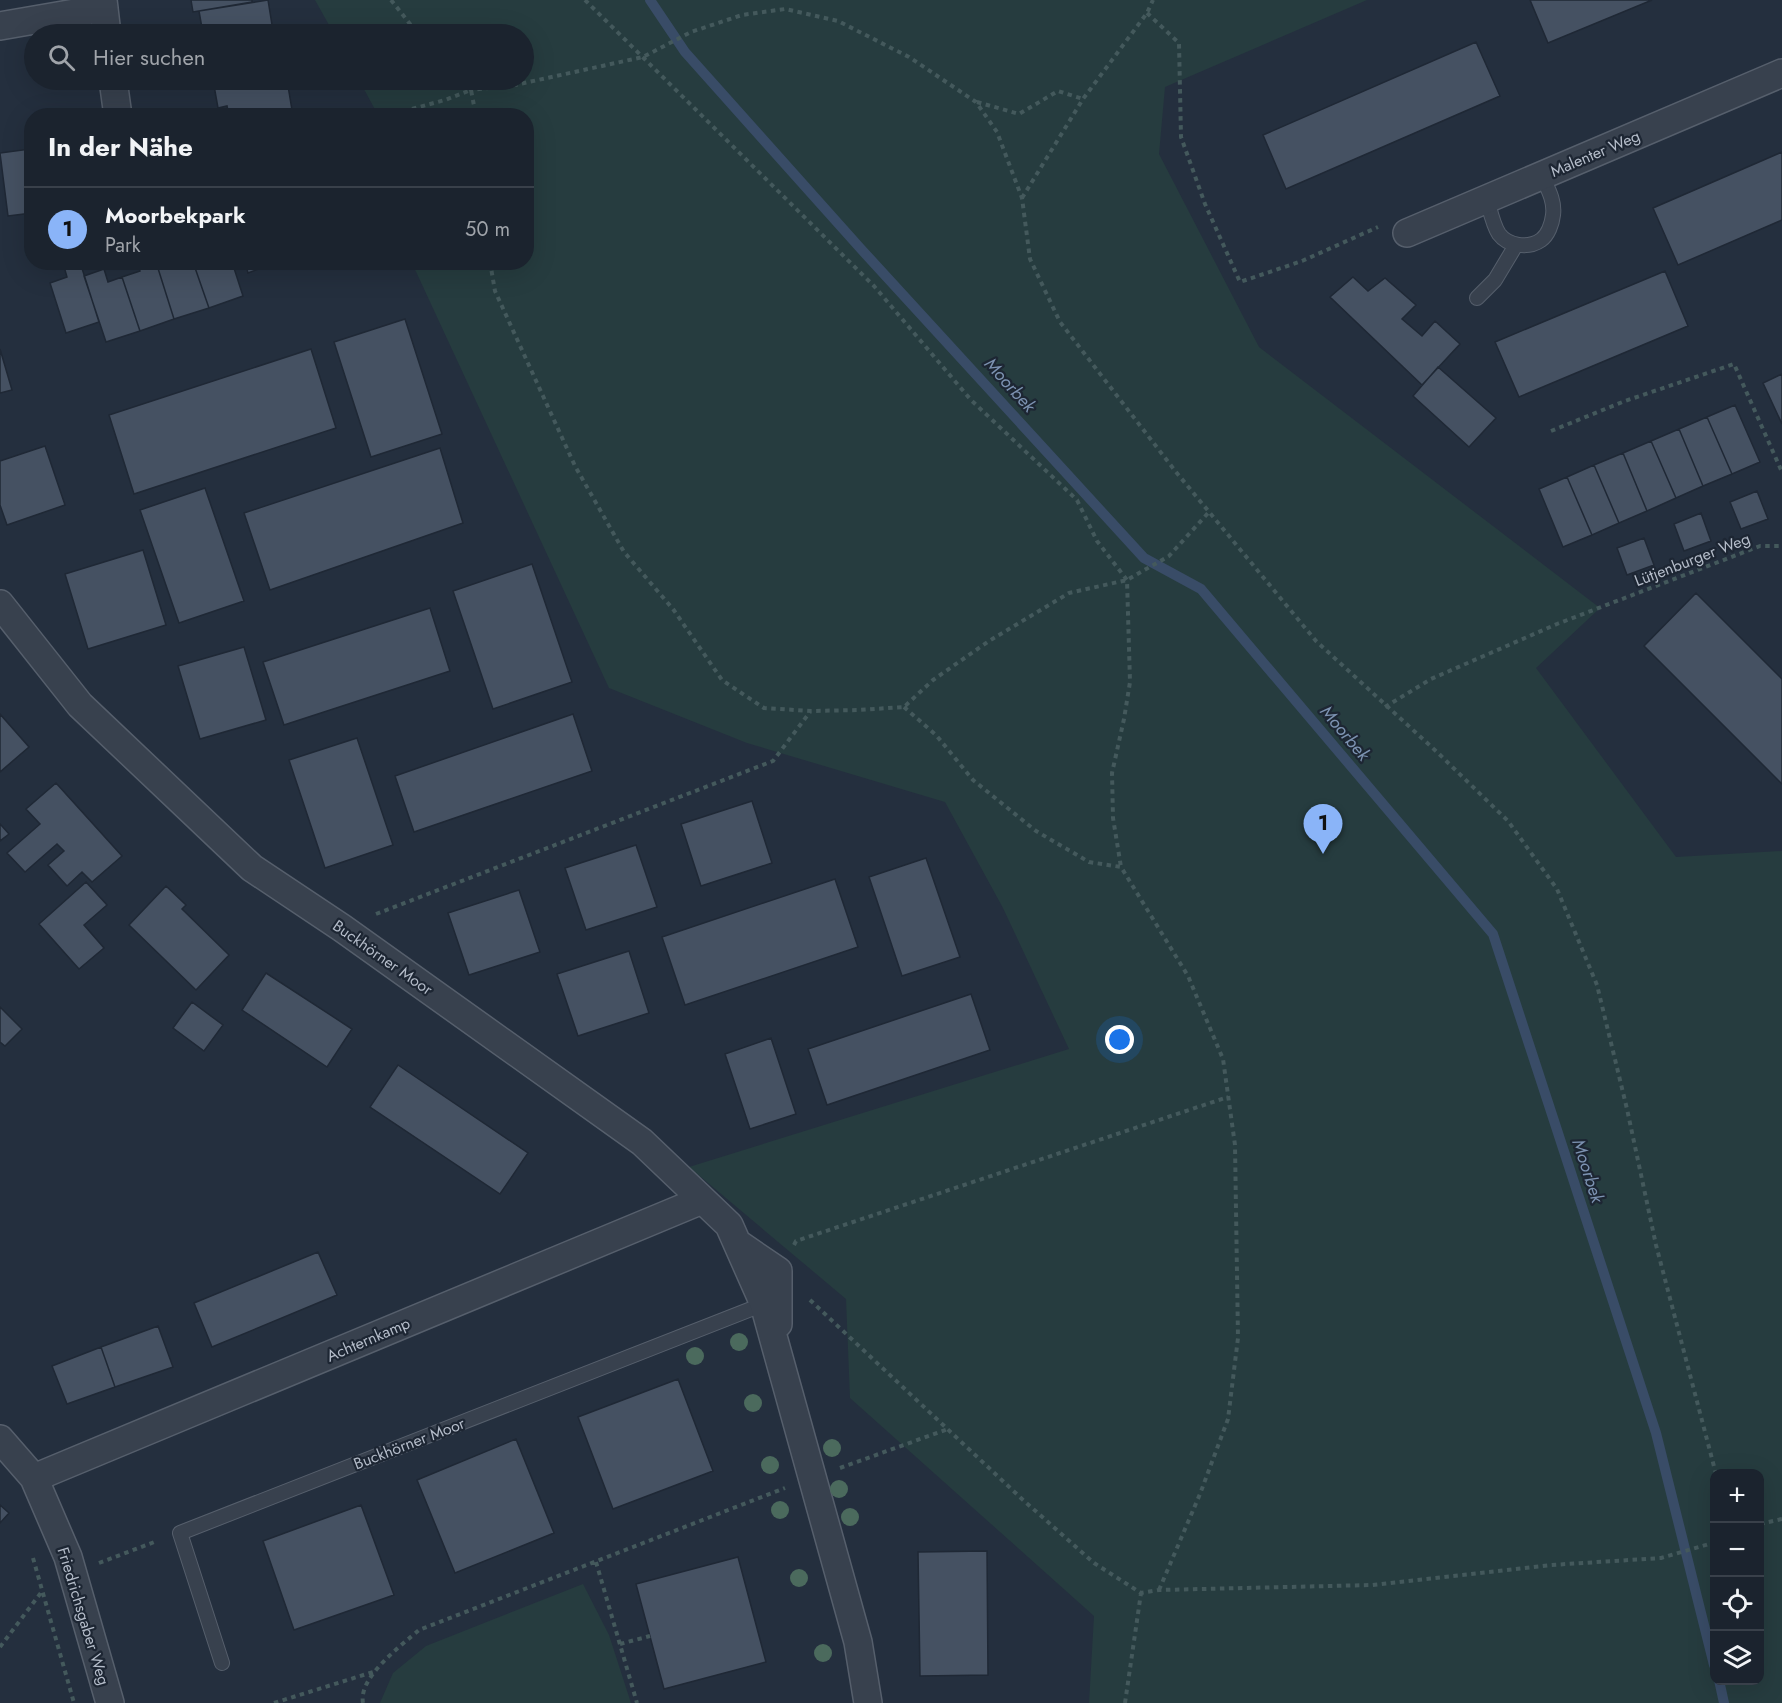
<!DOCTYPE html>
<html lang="de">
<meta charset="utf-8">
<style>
body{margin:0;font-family:Jost,sans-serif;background:#282f3a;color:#f1f3f6}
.controls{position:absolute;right:18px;bottom:18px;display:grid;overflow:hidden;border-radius:12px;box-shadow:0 6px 24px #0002}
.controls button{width:54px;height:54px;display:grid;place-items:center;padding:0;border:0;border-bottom:2px solid #39404a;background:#1b232e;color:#f1f3f6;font:30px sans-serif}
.you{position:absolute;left:1120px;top:1040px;width:21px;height:21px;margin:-15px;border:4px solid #fff;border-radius:50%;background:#1a73e8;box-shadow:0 0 0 9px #1a73e833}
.badge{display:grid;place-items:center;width:39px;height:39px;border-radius:50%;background:#8ab4f8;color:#111;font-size:20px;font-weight:700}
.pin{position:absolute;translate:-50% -50px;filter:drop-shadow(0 2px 3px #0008)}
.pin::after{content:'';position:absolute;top:32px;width:21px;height:18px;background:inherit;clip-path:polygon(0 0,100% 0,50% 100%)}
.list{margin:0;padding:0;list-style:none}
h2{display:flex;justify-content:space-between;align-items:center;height:78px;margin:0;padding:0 24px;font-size:26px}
h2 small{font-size:20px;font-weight:400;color:#a0a4aa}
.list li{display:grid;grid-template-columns:39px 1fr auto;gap:18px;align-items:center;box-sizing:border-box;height:84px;padding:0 24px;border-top:2px solid #39404a}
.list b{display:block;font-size:22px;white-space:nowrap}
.list p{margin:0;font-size:20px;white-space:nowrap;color:#a0a4aa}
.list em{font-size:20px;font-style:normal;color:#a0a4aa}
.icon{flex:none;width:33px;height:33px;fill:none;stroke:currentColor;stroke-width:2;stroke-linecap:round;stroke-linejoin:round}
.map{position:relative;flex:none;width:1782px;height:1703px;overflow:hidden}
.search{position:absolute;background:#1b232e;box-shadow:0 6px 24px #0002;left:24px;top:24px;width:510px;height:66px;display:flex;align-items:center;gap:15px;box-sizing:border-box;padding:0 21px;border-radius:33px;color:#a0a4aa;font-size:22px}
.panel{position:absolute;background:#1b232e;box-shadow:0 6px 24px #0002;left:24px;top:108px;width:510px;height:162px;border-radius:24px}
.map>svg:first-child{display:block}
.green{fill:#263c3f;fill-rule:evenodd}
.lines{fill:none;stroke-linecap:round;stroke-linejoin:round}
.stream{stroke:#394c67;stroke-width:10}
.building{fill:#455162;stroke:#1f2835;stroke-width:1.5}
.service-casing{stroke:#565f6c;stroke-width:16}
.minor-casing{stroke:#565f6c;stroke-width:30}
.path{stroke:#44595c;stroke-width:4;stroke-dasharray:4.5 4.5;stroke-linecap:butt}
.service{stroke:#38414e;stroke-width:14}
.minor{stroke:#38414e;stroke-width:27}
.tree{fill:#4b6a5d}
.labels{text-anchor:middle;stroke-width:4.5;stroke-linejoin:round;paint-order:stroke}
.street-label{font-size:16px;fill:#b4bcc9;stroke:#1d2633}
.water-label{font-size:18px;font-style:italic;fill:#7c92b1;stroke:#1d2633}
</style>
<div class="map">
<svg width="1782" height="1703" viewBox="0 0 1782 1703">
<rect width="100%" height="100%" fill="#242f3e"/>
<path class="green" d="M315,0h1052l-202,87 -6,67 100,193 341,261 -64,60 140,189 106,-6v852h-693l5,-87 -244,-218 -4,-99 -157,-132 380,-118 -66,-141 -58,-106 -198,-59 -138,-55 -197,-425 114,-1v-146l-148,-1 -19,-35h165v-46h-190zM1714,1474h46v206h-46z
M583,1584l26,51 22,68h-251l13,-30 33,-27z"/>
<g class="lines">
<path class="stream" d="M650,0l35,52 176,197 283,309 57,31 292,345 163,499 58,232
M1719,1680l5,23"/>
</g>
<path class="building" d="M191,0h61v2l-59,10z
M268,0l5,31 -15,3h-55l-4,-23z
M1530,0h122l-104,43z
M1476,42l24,54 -214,93 -23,-54z
M213,80h66l1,7 8,-1 5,30h-64l-2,-10 -9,2z
M30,149l2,64 -24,3 -8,-63z
M1782,152v68l-104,45 -25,-57z
M66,262h14l19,60 -33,11 -16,-50 17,-6 -4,-14z
M137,262h19l18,57 -34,12 -18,-54 18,-6z
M156,262h37l16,46 -35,11z
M193,262h39l11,34 -34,12z
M245,262h33l-30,11z
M104,269l4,13 14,-5 18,54 -34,11 -22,-66z
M1665,271l23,55 -169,71 -24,-55z
M1353,277l15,14 17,-13 31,27 -14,14 20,17 13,-15 25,23 -38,41 -92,-88z
M405,319l37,115 -71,23 -37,-115z
M0,349l12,41 -12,3z
M311,349l25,79 -202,66 -25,-79z
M1438,367l58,51 -27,29 -56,-51z
M1782,374v50l-19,-41z
M1735,405l25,57 -28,12 -25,-57z
M1707,417l25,57 -29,12 -24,-57z
M1679,429l24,57 -27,12 -25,-57z
M1651,441l25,57 -29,13 -24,-58z
M45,446l20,59 -58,20 -7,-20v-44z
M440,448l23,75 -193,67 -26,-77z
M1623,453l24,58 -28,12 -25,-58z
M1594,465l25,58 -27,12 -25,-58z
M1567,477l25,58 -29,12 -24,-58z
M205,488l39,113 -65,22 -39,-113z
M1757,491l11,28 -27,10 -11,-27z
M1701,513l10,28 -27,10 -10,-27z
M1644,538l10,27 -27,10 -10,-27z
M143,550l23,75 -78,24 -23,-75z
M532,564l40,118 -79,27 -40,-118z
M1696,593l86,86v105l-138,-138z
M430,608l20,63 -166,54 -21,-63z
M244,647l22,73 -66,19 -22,-73z
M0,714l29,33 -29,25z
M573,714l19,57 -178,61 -19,-56z
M357,738l36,107 -68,23 -36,-108z
M56,783l66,73 -30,26 -10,-10 -15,14 -19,-21 16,-14 -7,-7 -32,28 -18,-19 33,-29 -14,-15z
M752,801l20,62 -71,23 -20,-62z
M0,824l9,10 -9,7z
M636,845l21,62 -71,23 -21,-62z
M926,858l34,99 -58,19 -33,-99z
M835,879l23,68 -173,58 -23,-68z
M86,882l21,23 -23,20 20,23 -25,21 -40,-45z
M166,886l20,19 -4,4 47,46 -33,35 -67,-65z
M519,890l21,62 -71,23 -21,-62z
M629,951l20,62 -71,23 -21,-62z
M266,973l86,56 -25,38 -85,-57z
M971,994l19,56 -163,55 -19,-56z
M192,1002l31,23 -19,26 -31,-23z
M0,1007l22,22 -17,17 -5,-4z
M771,1038l25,76 -46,15 -25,-75z
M398,1065l130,88 -28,41 -130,-87z
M318,1252l19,43 -125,52 -18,-44z
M158,1326l15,41 -58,20 -14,-40z
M101,1347l14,40 -48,17 -15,-38z
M678,1379l35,92 -100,38 -35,-92z
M516,1439l38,94 -99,40 -38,-93z
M0,1505l9,8 -9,10z
M361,1505l33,90 -100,35 -31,-89z
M987,1551l1,124 -68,1 -2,-124z
M738,1557l28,105 -102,27 -28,-105z"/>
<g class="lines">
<g class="service-casing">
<path id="service" d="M1487,199c3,11 6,26 12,35 9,12 29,15 42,6 7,-5 11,-16 12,-25 2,-14 -5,-26 -11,-39
M1477,298l18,-18 21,-35
M222,1663l-42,-130 584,-229"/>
</g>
<g class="minor-casing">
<path id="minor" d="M103,0l4,34
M0,26l104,-18
M113,80l5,36
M1407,233l375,-160
M0,604l80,101 172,163 90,60 300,214 87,83 35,79 94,338 10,61
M737,1243l41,28v53
M0,1439l34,39 34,79 42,146
M34,1478l668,-278"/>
</g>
<path class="path" d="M391,0l27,34
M585,0l289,286 97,114 106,100 20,41 30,39 3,102 -6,37 -12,54 1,45 8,49
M1147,13l32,30 2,94 24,67 35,78 62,-21 76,-34
M465,80l6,10 44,-5 128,-28 48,-25 51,-17 43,-6 53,12 71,36 67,45 21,30 25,66 8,61 30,63 116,150 140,169 121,111 71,69 49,68 40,96 30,124 29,136 60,229
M977,102l42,12 39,-23 25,8
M386,116l59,-16 26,-10 5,26
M1022,198l61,-99 64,-86 6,-13
M490,262l5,29 80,175 49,86 49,57 49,71 42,28 47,3 48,-1 45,-3 29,-27 56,-39 80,-48 58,-13 42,-24 40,-44
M1551,431l74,-30 109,-37 48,108
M904,707l32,28 37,45 63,51 53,31 32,5 67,109 35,83 12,86 3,193 -10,81 -28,75 -41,96
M1385,707l46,-28 126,-55 203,-78h22
M376,914l397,-153 37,-49
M794,1245l2,-4 432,-144
M810,1300l212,199 72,64 47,30 18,-3 213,-5 179,-20 110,-7 48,-14 5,-4
M840,1468l108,-39
M1760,1524l22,-5
M33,1558l41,145
M596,1562l41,141
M99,1563l58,-22
M620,1644l30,-8
M0,1647l43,-57
M274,1703l99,-31
M363,1703c-5,-26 39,-58 56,-73l366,-142
M1125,1703l16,-110"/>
<use href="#service" class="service"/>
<use href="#minor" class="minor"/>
</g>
<g class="tree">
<circle cx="739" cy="1342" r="9"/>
<circle cx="695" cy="1356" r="9"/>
<circle cx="753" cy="1403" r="9"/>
<circle cx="832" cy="1448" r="9"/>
<circle cx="770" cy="1465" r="9"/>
<circle cx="839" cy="1489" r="9"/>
<circle cx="780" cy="1510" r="9"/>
<circle cx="850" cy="1517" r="9"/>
<circle cx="799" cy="1578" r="9"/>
<circle cx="823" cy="1653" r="9"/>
</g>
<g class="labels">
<g class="street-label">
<text transform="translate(1595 153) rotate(-23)" y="6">Malenter Weg</text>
<text transform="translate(1692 559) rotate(-21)" y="6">Lütjenburger Weg</text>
<text transform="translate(383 957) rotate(35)" y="6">Buckhörner Moor</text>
<text transform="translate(368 1339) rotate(-23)" y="6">Achternkamp</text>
<text transform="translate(409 1443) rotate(-21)" y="6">Buckhörner Moor</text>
<text transform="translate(84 1616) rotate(73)" y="6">Friedrichsgaber Weg</text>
</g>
<g class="water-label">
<text transform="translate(1010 385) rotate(48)" y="6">Moorbek</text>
<text transform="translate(1345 733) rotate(50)" y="6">Moorbek</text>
<text transform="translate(1588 1171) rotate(72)" y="6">Moorbek</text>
</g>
</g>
</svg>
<div class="controls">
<button>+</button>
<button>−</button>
<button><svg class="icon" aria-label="locate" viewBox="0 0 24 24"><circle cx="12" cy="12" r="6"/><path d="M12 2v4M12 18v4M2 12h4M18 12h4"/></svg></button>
<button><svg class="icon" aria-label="layers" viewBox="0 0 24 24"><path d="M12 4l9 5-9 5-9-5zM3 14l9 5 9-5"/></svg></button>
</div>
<div class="you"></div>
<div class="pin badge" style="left:1323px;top:854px">1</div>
<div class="search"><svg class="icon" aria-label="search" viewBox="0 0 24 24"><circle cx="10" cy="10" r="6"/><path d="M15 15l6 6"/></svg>Hier suchen</div>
<section class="panel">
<h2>In der Nähe<small></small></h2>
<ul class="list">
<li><span class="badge">1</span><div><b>Moorbekpark</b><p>Park</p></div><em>50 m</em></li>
</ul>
</section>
</div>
